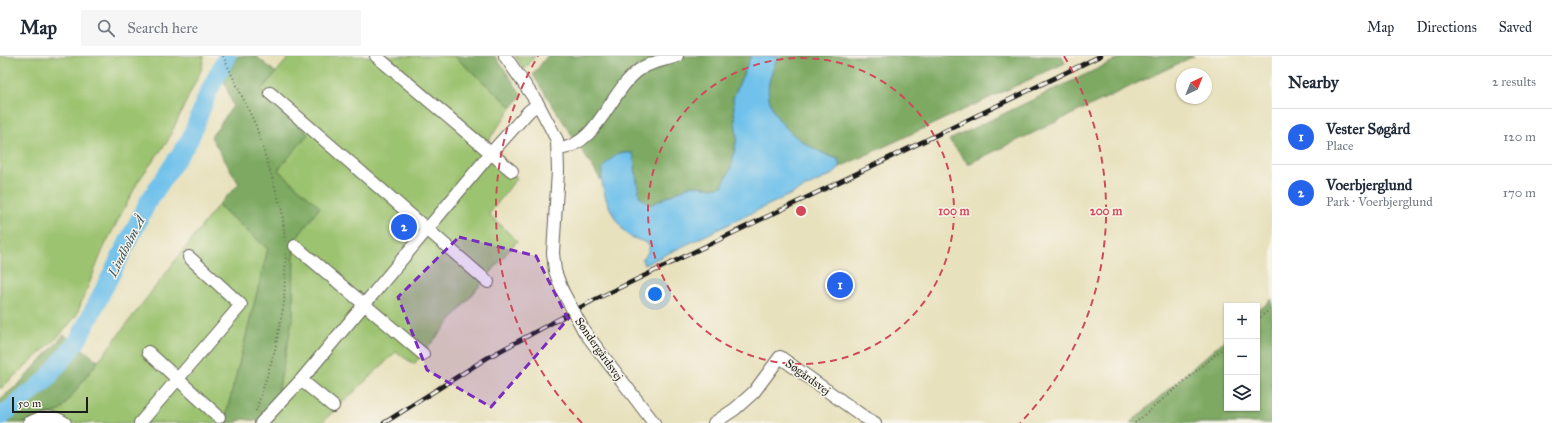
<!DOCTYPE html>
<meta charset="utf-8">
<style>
body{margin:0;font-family:"IM FELL Great Primer",serif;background:#f6f6f7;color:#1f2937}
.controls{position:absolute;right:12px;bottom:12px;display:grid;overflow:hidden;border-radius:0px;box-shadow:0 1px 3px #0004}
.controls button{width:36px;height:36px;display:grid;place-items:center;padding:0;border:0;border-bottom:1px solid #e0e1e3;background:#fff;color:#1f2937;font:20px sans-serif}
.compass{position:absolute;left:1176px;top:12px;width:36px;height:36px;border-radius:50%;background:#fff;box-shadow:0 1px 3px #0004;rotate:43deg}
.scale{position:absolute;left:12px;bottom:10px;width:76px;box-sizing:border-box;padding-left:4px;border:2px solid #1c1c1c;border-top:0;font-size:11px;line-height:14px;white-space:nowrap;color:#1c1c1c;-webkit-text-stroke:3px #f7f3e8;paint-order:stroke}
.you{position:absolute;left:655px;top:238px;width:14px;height:14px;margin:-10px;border:3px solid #fff;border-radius:50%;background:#1a73e8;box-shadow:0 0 0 6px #1a73e833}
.badge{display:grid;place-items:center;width:26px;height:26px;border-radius:50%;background:#2563eb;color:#fff;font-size:13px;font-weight:700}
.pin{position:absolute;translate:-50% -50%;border:2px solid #fff;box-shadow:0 1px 4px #0006}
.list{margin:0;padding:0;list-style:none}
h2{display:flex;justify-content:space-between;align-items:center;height:52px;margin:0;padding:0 16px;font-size:17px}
h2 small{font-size:13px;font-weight:400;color:#747a83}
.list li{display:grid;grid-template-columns:26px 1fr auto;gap:12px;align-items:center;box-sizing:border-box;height:56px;padding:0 16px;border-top:1px solid #e0e1e3}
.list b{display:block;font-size:15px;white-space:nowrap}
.list p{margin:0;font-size:13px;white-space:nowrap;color:#747a83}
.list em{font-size:13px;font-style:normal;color:#747a83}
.icon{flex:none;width:22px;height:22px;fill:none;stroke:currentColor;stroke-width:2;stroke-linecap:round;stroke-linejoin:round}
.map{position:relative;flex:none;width:1272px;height:367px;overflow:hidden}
header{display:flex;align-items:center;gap:24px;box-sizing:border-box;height:56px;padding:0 20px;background:#fff;border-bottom:1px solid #e0e1e3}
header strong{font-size:19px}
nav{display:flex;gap:22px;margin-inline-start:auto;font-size:14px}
.search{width:280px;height:36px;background:#f6f6f7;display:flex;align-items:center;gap:10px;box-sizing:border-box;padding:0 14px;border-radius:0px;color:#747a83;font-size:15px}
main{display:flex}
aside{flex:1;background:#fff}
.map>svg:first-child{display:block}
.green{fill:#9cc36f;stroke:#5c7046}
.forest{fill:#7da962;stroke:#4c623f}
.water{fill:#70c1eb;stroke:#466e84}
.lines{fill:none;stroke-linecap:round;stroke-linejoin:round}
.river{stroke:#70c1eb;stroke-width:18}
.street-casing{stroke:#636154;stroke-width:14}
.path{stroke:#636154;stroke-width:2;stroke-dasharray:1 3;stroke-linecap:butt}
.street{stroke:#fff;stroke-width:12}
.rail-casing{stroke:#1c1c1c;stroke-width:4.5}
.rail{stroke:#f7f3e8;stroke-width:3;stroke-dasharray:9;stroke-linecap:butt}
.street-bridge-casing{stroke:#636154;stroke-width:14;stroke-linecap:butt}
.street-bridge{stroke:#fff;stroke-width:12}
.marked{fill:#7b2cbf;fill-opacity:0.2;stroke:#7b2cbf;stroke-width:3;stroke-dasharray:8 5;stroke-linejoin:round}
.ring{fill:none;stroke:#d1495b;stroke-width:2;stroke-dasharray:7 5}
.labels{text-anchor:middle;stroke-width:3;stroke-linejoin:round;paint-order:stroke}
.street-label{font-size:12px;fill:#1c1c1c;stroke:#f7f3e8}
.water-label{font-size:13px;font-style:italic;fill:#395664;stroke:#f7f3e8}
.centre{fill:#d1495b;stroke:#f7f3e8;stroke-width:2}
.ring-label{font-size:12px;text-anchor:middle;font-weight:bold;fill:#d1495b;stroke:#f7f3e8;stroke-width:3;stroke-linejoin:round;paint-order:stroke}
</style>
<header>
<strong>Map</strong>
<div class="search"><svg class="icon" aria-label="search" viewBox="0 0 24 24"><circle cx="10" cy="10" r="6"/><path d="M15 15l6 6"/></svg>Search here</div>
<nav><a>Map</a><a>Directions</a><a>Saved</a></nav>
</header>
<main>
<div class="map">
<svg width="1272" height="367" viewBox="0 0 1272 367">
<rect width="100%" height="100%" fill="#f7f3e8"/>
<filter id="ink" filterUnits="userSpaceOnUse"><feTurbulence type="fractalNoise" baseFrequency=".025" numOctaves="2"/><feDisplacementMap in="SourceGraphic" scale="8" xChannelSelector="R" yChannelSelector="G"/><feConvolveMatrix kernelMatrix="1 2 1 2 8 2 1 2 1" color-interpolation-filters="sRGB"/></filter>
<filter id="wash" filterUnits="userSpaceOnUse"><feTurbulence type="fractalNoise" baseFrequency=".012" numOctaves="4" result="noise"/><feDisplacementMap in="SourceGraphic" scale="16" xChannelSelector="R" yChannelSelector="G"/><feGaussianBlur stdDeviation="0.9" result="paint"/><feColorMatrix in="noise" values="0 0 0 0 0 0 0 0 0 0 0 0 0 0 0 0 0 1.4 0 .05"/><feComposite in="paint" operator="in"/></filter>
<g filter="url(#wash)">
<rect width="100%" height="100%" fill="#e8e1bd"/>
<path class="green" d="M0,0h204l-2,12 -35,74 -28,38 -35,67 -28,69 -17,20 -59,53z
M290,0h164l58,51 -24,34 29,37 -28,36 28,27 -103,123 -18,-12 -75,71h-49l21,-107 1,-74 -33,-152z
M515,0h20l-11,14z
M218,149l50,44 -44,174h-201l37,-12z"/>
<path class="forest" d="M237,0h19l20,17 -15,17 47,44 -30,36 42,37 -26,35 -1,74 -21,107 -29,-4 -8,4h-11l44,-174 -50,-44 21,-21 -28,-47 22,-31 -9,-26z
M454,0h41l27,39 -10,12z
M547,0h204l-18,42 4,40 -6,30 -9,18 -10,2 -20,-3 -42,20 -11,-9 -6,-43h-14l-14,13 -4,14 -68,-105z
M780,0h282l3,7 -225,104 -2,-8c-34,-10 -82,-44 -67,-84 2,-6 4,-15 9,-19z
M1124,0h70l-226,108 -19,-24z
M1272,243v124h-142l97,-85v70h30v-96z
M64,279l34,26 -38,50 -37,12h-23v-24l18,-14z"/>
<path class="water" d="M751,0h29c-5,4 -7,13 -9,19 -15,40 34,74 67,84l2,8 -5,6 -191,92 -2,-6 5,-5 3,-8c-7,-7 -18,-6 -24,-13 -12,-12 -32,-51 -21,-68 3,-4 10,-9 14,-12h14l6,43 11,9 42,-20 20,3 10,-2 9,-18 6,-30 -4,-40z"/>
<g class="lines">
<path class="river" d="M0,361l45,-36 33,-41 70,-138 42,-63 18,-46 19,-37"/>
</g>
</g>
<g filter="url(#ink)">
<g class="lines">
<g class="street-casing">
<path id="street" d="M376,0l136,115
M505,0l33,48 19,36 1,31 -5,82 2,18 7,19
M270,37l218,189
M559,93c41,-5 51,-61 83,-81 9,-6 24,-8 35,-12
M295,190l128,108
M584,275l70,92
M148,296l71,65
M301,324l32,26
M29,367c13,-7 24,-8 36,0
M140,367l101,-118 -52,-48
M261,367l40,-43 190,-227 38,-42 9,-7
M714,367l21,-14 19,-17 26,-35 84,60 11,6"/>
</g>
<path class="path" d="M223,0l33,70 26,84 3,31
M1257,264l15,-13
M256,355l19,-61 9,-47 2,-51
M1135,367l92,-78"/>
<use href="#street" class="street"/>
<g class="rail-casing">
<path id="rail" d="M384,367l103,-65 107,-58 506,-244"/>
</g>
<use href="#rail" class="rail"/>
<g class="street-bridge-casing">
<path id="street-bridge" d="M562,234l22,41"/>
</g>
<use href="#street-bridge" class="street-bridge"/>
</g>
</g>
<path class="marked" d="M459,181l77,19 32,63 -77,88 -64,-37 -29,-73z"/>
<g class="ring">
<circle cx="801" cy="155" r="153"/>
<path d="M582 367A305 305 0 0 1 538 0M1064 0A305 305 0 0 1 1020 367"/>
</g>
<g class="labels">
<g class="street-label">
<text transform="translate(599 293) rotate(55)" y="4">Søndergårdsvej</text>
<text transform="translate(808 321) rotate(36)" y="4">Søgårdsvej</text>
</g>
<g class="water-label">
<text transform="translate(126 190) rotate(-63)" y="5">Lindholm Å</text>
</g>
</g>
<circle cx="801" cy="155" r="6" class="centre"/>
<g class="ring-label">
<text x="954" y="159">100 m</text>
<text x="1106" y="159">200 m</text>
</g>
</svg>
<div class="controls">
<button>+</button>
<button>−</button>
<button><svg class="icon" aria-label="layers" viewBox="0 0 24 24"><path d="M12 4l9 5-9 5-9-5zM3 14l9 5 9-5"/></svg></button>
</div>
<svg class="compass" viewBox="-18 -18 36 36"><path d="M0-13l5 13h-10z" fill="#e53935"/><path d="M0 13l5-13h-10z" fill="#747a83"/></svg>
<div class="scale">50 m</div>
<div class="you"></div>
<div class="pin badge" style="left:840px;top:229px">1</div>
<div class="pin badge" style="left:404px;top:171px">2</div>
</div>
<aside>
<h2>Nearby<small>2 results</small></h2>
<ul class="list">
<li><span class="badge">1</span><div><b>Vester Søgård</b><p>Place</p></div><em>120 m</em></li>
<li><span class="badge">2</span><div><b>Voerbjerglund</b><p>Park · Voerbjerglund</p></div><em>170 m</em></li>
</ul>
</aside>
</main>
